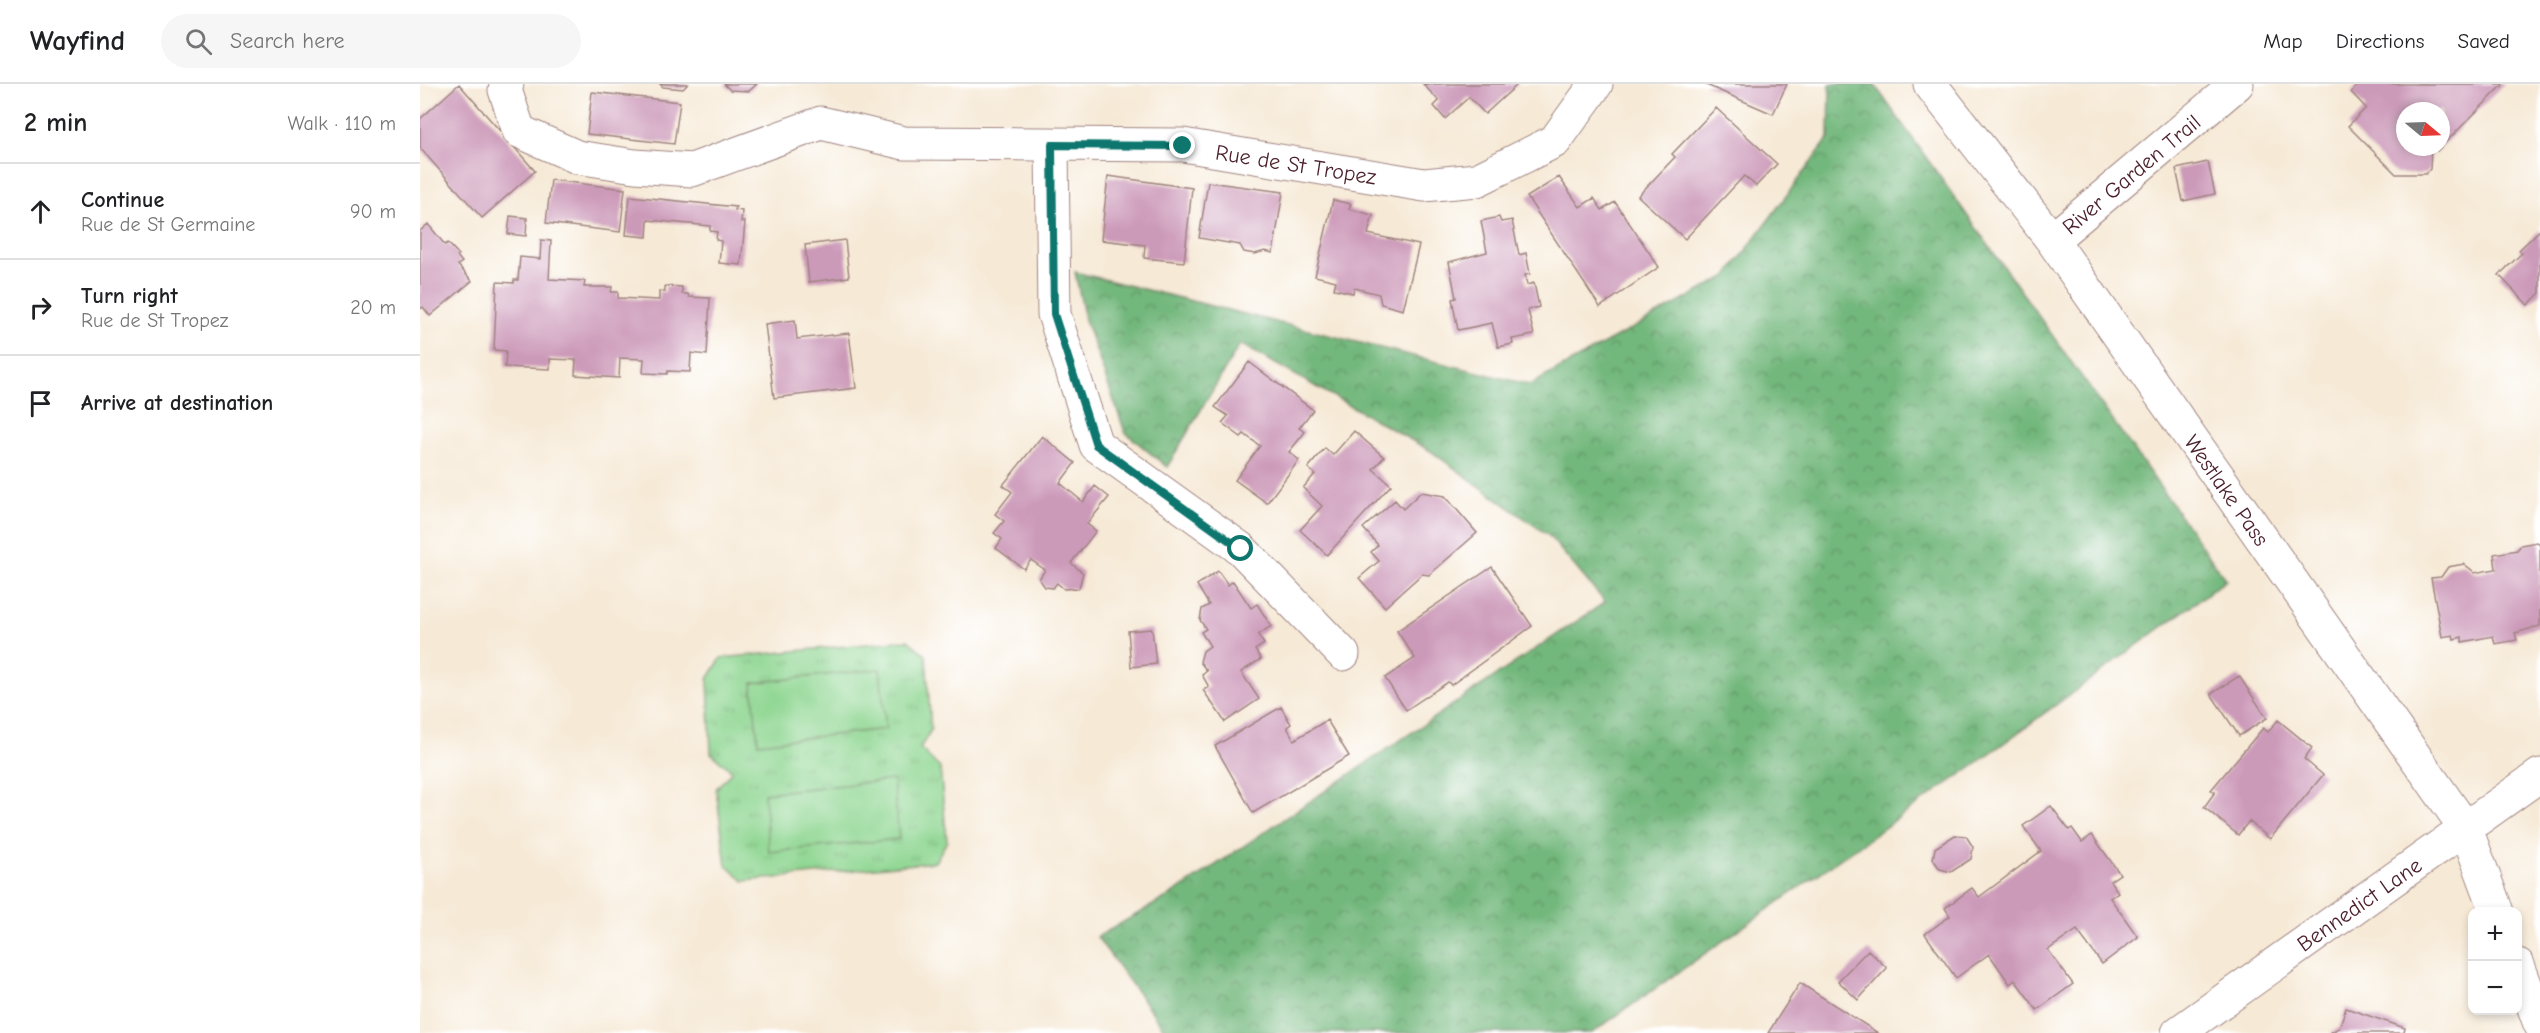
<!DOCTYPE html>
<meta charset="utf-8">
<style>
body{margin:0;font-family:"Comic Neue",sans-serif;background:#f6f6f6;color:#202124}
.controls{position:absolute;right:18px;bottom:18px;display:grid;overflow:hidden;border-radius:12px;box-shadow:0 3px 9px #0003}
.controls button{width:54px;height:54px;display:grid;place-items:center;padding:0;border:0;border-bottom:2px solid #e0e0e0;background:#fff;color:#202124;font:30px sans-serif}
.compass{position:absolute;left:1976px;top:18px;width:54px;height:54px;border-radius:50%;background:#fff;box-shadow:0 3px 9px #0003;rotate:109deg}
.stop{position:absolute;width:18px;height:18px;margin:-14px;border:4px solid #0f766e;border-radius:50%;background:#fff}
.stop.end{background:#0f766e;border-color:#fff;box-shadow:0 2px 6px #0008}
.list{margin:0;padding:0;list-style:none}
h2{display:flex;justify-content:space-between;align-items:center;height:78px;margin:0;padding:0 24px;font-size:26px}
h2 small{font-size:20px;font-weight:400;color:#757577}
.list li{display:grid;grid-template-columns:39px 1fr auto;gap:18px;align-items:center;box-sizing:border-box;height:96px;padding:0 24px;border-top:2px solid #e0e0e0}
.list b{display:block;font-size:22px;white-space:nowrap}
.list p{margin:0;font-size:20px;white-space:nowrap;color:#757577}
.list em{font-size:20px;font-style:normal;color:#757577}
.icon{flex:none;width:33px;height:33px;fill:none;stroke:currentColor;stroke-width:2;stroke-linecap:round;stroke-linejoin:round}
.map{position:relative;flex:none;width:2120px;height:949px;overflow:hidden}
header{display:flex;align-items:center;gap:36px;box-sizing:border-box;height:84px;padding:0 30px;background:#fff;border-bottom:2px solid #e0e0e0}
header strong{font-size:28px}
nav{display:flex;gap:33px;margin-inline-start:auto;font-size:21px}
.search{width:420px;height:54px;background:#f6f6f6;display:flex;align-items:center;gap:15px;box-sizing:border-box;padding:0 21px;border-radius:33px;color:#757577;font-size:22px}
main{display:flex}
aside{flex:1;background:#fff}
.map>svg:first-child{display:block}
.forest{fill:url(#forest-crowns);stroke:#5e6b53;stroke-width:1.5}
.park{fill:url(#park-tufts);stroke:#6c7a5e;stroke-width:1.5}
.garden{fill:#8ed691;stroke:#6c7a5e;stroke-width:1.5}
.building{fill:#cc9ab9}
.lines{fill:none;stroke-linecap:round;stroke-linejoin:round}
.minor-casing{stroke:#a08480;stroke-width:35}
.minor{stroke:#fff;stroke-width:33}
.route{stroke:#0f766e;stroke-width:8}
.labels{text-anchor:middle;stroke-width:6;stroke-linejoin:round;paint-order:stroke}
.street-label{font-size:22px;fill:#4a1f2b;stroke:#fff}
</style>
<header>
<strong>Wayfind</strong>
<div class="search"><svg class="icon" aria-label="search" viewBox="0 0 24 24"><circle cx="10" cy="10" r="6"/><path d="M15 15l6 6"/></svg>Search here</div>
<nav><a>Map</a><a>Directions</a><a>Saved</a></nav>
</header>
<main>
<aside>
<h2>2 min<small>Walk · 110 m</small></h2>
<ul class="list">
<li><svg class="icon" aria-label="ahead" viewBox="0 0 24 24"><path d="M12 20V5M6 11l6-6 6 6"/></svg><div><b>Continue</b><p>Rue de St Germaine</p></div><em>90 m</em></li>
<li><svg class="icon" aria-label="right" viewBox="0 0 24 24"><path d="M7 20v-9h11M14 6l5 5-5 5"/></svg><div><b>Turn right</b><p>Rue de St Tropez</p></div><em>20 m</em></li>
<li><svg class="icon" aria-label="arrive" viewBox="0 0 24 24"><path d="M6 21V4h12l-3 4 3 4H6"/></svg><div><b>Arrive at destination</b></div></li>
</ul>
</aside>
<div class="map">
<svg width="2120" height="949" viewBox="0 0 2120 949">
<defs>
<pattern id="forest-crowns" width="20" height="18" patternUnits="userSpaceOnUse" patternTransform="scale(1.5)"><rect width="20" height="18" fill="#72b77b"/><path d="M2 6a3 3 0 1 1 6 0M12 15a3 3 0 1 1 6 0" fill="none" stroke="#609465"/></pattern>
<pattern id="park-tufts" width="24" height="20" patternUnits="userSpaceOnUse" patternTransform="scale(1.5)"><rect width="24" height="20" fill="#8ed691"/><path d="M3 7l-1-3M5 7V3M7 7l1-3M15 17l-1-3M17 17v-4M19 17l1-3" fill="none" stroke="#7cb77d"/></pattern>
</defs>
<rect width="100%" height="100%" fill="#fff"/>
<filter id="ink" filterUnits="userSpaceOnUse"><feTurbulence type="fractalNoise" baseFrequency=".0167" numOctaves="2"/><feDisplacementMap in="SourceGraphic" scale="12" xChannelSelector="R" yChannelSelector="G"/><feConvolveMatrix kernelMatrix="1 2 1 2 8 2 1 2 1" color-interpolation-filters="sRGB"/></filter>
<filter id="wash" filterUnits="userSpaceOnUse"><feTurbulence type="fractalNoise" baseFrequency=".008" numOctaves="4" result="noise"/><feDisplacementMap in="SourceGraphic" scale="24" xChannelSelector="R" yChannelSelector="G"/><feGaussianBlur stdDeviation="1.35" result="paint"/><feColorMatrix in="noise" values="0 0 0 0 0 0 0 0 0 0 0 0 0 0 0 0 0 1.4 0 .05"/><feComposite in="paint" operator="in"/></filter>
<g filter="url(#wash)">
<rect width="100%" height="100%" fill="#f6e9d5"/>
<path class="forest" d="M1410,0h44l352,496 -252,185 -382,268h-425l-70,-96 77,-44 431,-291 -56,-66 -120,-86 -189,-106 -73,123 -42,-35 -40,-112 -10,-48 455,113 197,-109 102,-138z"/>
<path class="park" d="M488,556l18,15 5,75 -11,18 20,20 7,73 -12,21 -191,19 -18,-16 -10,-76 16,-18 -21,-18 -3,-74 13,-21z"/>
<path class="garden" d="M460,585l6,60 -128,14 -6,-60z
M473,696l6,59 -130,13 -5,-59z"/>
<g id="blocks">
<path class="building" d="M39,0l76,87 -53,47 -62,-70v-29z
M240,0h28l-5,5 -20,-2z
M304,0h33l-8,7 -19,-1z
M1003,0h95l-33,30 -16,-17 -24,22 -11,-13 5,-5z
M1284,0h83l-14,30z
M1939,0h142l2,1 -66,66 -4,-4h8v-36h-36v36h26l-1,22 -4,5h-30l-48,-48 18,-18 -15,-16z
M172,8l88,10 -6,42 -87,-10z
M1296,24l61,56 -21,22 -12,-10 -59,63 -47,-43 37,-39 -3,-3z
M1788,78l7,32 -32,7 -7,-32z
M688,92l84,12 -8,74 -40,-4 1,-13 -44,-5z
M1139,93l21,30 14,-9 8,12 13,-8 44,65 -59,40 -73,-110z
M131,96l74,9 -5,43 -74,-9z
M788,98l75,10 -10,61 -8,-2 -10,3 -11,-2 -4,-7 -41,-7z
M210,112l106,11 -1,3 7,1 -1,11h4l-4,43 -22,-2 2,-22 -5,-1 1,-8 -7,-1v-5l-62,-6 -1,17 -21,-2z
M913,116l18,4 -2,5 24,6 -5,19 51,11 -16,65 -22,-6 -2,-10 -25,-6 -1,5 -19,-4 2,-8 -21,-5z
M90,132l17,2 -1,18 -18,-2z
M1079,133l2,5 11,-2 7,35 7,-2 4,21 -5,1 2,10 7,-2 5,24 -11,3 6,25 -22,4 1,5 -15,3 -6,-24 -34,7 -6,-31 4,-1 -7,-36 38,-10 -6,-31z
M8,140l17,21 3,-2 11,12 -2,1 5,6 -4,3 14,16 -42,35 -7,-9 -3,2v-78z
M2120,146v63l-12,12 -29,-30 23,-22 -3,-3z
M121,156l10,1 -2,38 36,2 -1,6h28l-1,5h7v6l41,2v-9l6,1v-6l17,1v7h6l1,3 21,1 -3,57 -16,-2 -1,19 -22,-1 -1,3 -24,-1 1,-14 -24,-1 -1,20 -44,-3 1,-15 -26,-1v10l-45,-2 1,-16 -12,-1 3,-68 17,1v-3h4l2,-23 20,2z
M425,156l4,37 -40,5 -4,-37z
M375,236l2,19 52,-6 7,55 -82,10 -9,-74z
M829,278l64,48 -14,18 6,4 -16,20 10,8 -32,43 -32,-23 25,-34 -16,-12 -3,3 -19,-14 6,-7 -13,-9z
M934,347l30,26 -11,12 18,16 -64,70 -27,-25 22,-24 -19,-18 12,-14 -7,-6 17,-20 8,7z
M622,352l33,27 -15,20 23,19 12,-16 14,11 -22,27 9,7 -25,32 12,10 -4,15 -15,1 -7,-6 -4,5 -8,-1 -6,-8 6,-9 -14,-10 -7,9 -28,-21 6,-9 -8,-6 10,-12 -9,-7 17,-22 -9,-7z
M1001,408l24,4 32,37 -48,42 -7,-1 -37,33 -26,-29 20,-17 -8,-9 7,-7 -15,-17 32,-28 8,9z
M2117,458l3,2v82l-25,7 2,7 -22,4 -2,-8 -31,6v-5l-8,2 -1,-4 -11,2 -11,-59 10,-1 7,-10 16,-3 9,7 1,2 22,-4 -2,-15 23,-4 4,-5z
M1072,483l40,59 -81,59 -3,-3 -42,28 -21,-32 30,-20 -18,-27z
M798,487l10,14 5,-4 18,27 6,-4 14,22 -13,9 6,9 -9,6 6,9 -20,13 18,27 -34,23 -22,-32 6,-3 -7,-12 5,-4 -7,-9 3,-11 7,-5 -9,-14 5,-3 -6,-9 2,-11 7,-4 -12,-20z
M732,545l4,35 -25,3 -3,-36z
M1819,592l28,42 -28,18 -28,-42z
M861,623l10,17 -4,3 7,13 33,-20 22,36 -96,57 -38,-67z
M1858,636l34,28 -8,11 19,16 -53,64 -21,-18 -11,14 -34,-28 11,-15 -4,-2 52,-62 5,4z
M1631,722l18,24 3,-2 10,14 10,-7 28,39 -10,7 8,11 -8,6 28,39 -36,27 -25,-34 -29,20 25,34 -36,26 -22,-30 -5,4 -21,-30 -33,24 -31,-44 25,-18 -5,-8 27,-20 7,9 62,-46 -18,-25z
M1535,751l11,1 7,11 -2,12 -20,13 -11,-3 -7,-10 2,-11z
M1448,866l19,18 -29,32 -20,-19z
M1380,899l78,50h-110z
M1926,924l59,20 -1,5h-75l10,-5z"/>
</g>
</g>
<g filter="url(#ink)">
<use href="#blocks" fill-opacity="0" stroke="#a08480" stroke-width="1.5"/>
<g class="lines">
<g class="minor-casing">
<path id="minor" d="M87,0l-2,6 14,41 58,26 58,9 57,4 129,-47 83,20 279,2 241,40 53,-5 78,-39 41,-57
M1510,0l122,156 414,589 31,83
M632,61l2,169 42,131 145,104 102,105
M1632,156l185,-156
M2098,881l22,59
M1758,949l362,-258"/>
</g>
<use href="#minor" class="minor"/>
</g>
</g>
<g class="lines" filter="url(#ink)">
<path class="route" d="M763,62l-131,-1 2,169 42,131 145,104"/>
</g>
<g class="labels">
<g class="street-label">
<text transform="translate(876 80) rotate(9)" y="8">Rue de St Tropez</text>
<text transform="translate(1711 90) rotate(-40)" y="8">River Garden Trail</text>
<text transform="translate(1807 406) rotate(55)" y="8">Westlake Pass</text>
<text transform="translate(1939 820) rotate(-35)" y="8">Bennedict Lane</text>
</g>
</g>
</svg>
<div class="controls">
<button>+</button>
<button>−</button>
</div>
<svg class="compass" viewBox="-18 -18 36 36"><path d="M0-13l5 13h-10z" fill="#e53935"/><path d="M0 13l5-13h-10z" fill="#757577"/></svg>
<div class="stop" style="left:821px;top:465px"></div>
<div class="stop end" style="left:763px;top:62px"></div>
</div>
</main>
